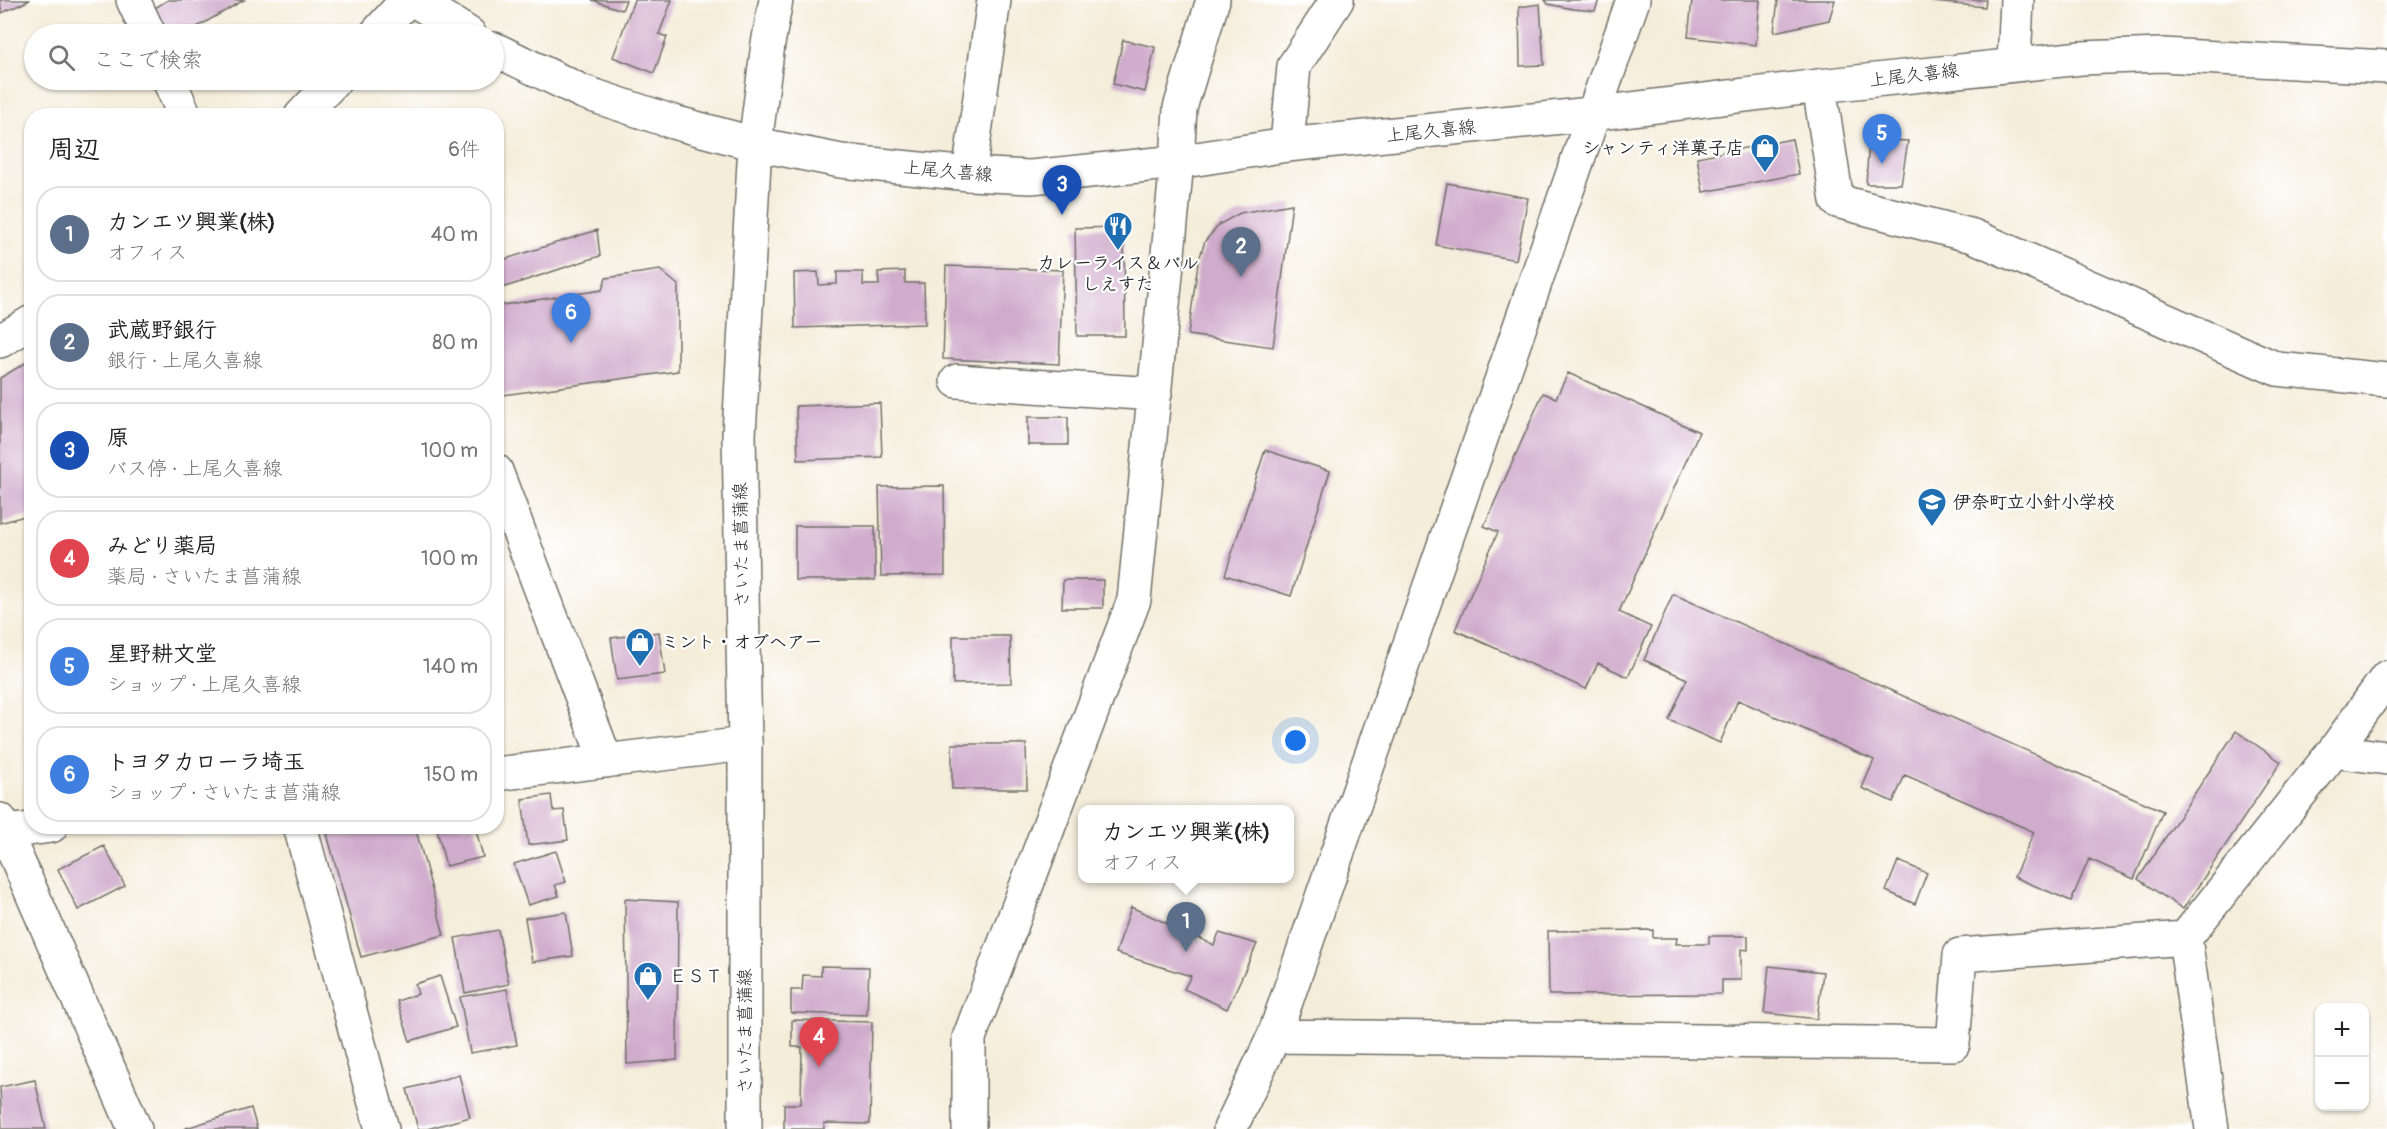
<!DOCTYPE html>
<html lang="ja">
<meta charset="utf-8">
<style>
body{margin:0;font-family:Pangolin,"Klee One",sans-serif;background:#f6f6f6;color:#222}
.controls{position:absolute;right:18px;bottom:18px;display:grid;overflow:hidden;border-radius:12px;box-shadow:0 2px 4px #0004}
.controls button{width:54px;height:54px;display:grid;place-items:center;padding:0;border:0;border-bottom:2px solid #e0e0e0;background:#fff;color:#222;font:30px sans-serif}
.you{position:absolute;left:1296px;top:741px;width:21px;height:21px;margin:-15px;border:4px solid #fff;border-radius:50%;background:#1a73e8;box-shadow:0 0 0 9px #1a73e833}
.badge{display:grid;place-items:center;width:39px;height:39px;border-radius:50%;background:#1f6fb2;color:#fff;font-size:20px;font-weight:700}
.pin{position:absolute;translate:-50% -50px;filter:drop-shadow(0 2px 3px #0008)}
.pin::after{content:'';position:absolute;top:32px;width:21px;height:18px;background:inherit;clip-path:polygon(0 0,100% 0,50% 100%)}
.popup{position:absolute;left:1078px;top:805px;width:216px;height:78px;box-sizing:border-box;display:grid;place-content:center;border-radius:12px;background:#fff;filter:drop-shadow(0 2px 4px #0005);font-size:20px;white-space:nowrap;color:#767676}
.popup b{font-size:22px;color:#222}
.popup::after{content:'';position:absolute;left:50%;top:100%;margin-left:-12px;border:12px solid transparent;border-top-color:#fff}
.list{margin:0;padding:0;list-style:none}
h2{display:flex;justify-content:space-between;align-items:center;height:78px;margin:0;padding:0 24px;font-size:26px}
h2 small{font-size:20px;font-weight:400;color:#767676}
.list li{display:grid;grid-template-columns:39px 1fr auto;gap:18px;align-items:center;box-sizing:border-box;height:96px;margin:0 12px 12px;padding:0 12px;border:2px solid #e0e0e0;border-radius:24px}
.list b{display:block;font-size:22px;white-space:nowrap}
.list p{margin:0;font-size:20px;white-space:nowrap;color:#767676}
.list em{font-size:20px;font-style:normal;color:#767676}
.icon{flex:none;width:33px;height:33px;fill:none;stroke:currentColor;stroke-width:2;stroke-linecap:round;stroke-linejoin:round}
.map{position:relative;flex:none;width:2387px;height:1129px;overflow:hidden}
.search{position:absolute;background:#fff;box-shadow:0 2px 4px #0004;left:24px;top:24px;width:480px;height:66px;display:flex;align-items:center;gap:15px;box-sizing:border-box;padding:0 21px;border-radius:33px;color:#767676;font-size:22px}
.panel{position:absolute;background:#fff;box-shadow:0 2px 4px #0004;left:24px;top:108px;width:480px;height:726px;border-radius:24px}
.map>svg:first-child{display:block}
.building{fill:#d0accc}
.lines{fill:none;stroke-linecap:round;stroke-linejoin:round}
.street-casing{stroke:#716f68;stroke-width:36}
.primary-casing{stroke:#716f68;stroke-width:36}
.street{stroke:#fff;stroke-width:33}
.primary{stroke:#fff;stroke-width:33}
.labels{text-anchor:middle;stroke-width:4.5;stroke-linejoin:round;paint-order:stroke}
.street-label{font-size:18px;fill:#2b2b2b;stroke:#fff}
.poi-label{font-size:18px;font-weight:bold;fill:#2b2b2b;stroke:#fff;text-anchor:start}
</style>
<div class="map">
<svg width="2387" height="1129" viewBox="0 0 2387 1129">
<rect width="100%" height="100%" fill="#fff"/>
<filter id="ink" filterUnits="userSpaceOnUse"><feTurbulence type="fractalNoise" baseFrequency=".0167" numOctaves="2"/><feDisplacementMap in="SourceGraphic" scale="12" xChannelSelector="R" yChannelSelector="G"/><feConvolveMatrix kernelMatrix="1 2 1 2 8 2 1 2 1" color-interpolation-filters="sRGB"/></filter>
<filter id="wash" filterUnits="userSpaceOnUse"><feTurbulence type="fractalNoise" baseFrequency=".008" numOctaves="4" result="noise"/><feDisplacementMap in="SourceGraphic" scale="24" xChannelSelector="R" yChannelSelector="G"/><feGaussianBlur stdDeviation="1.35" result="paint"/><feColorMatrix in="noise" values="0 0 0 0 0 0 0 0 0 0 0 0 0 0 0 0 0 1.4 0 .05"/><feComposite in="paint" operator="in"/></filter>
<g filter="url(#wash)">
<rect width="100%" height="100%" fill="#f4edda"/>
<g id="blocks">
<path class="building" d="M0,0h30l-28,13z
M168,0h76l-59,34h-21l-14,-23z
M592,0h34l-4,10z
M634,0h38l-13,34 8,3 -13,36 -41,-16z
M1545,0h54l-4,11 -22,-2 -25,-5z
M1692,0h68l-4,45 -68,-8z
M1778,0h57l-6,20 -55,12z
M1934,0h52l-1,7 -51,-5z
M1540,4l4,61 -24,1 -1,-59z
M1123,40l32,7 -10,45 -32,-8z
M1792,139l7,35 -96,18 -6,-35z
M1869,139l39,2 -7,43h-35z
M1447,183l81,15 -12,62 -80,-15z
M1292,204l-19,143 -85,-12 10,-72 7,-22 15,-17 20,-11z
M1124,227l1,109h-48l-2,-108z
M597,230l3,26 -104,34v-28z
M946,266l117,4 -4,94 -116,-5z
M660,270l18,15v86l-182,25v-90l106,-16 4,-12z
M905,271v12h19l1,41 -130,4 -1,-55 24,-1 1,13 18,-1v-12h26v13h16l-1,-13z
M32,359v155l-32,9v-145z
M1568,373l131,59 -80,180 32,15 -23,50 -30,-14 -12,26 -131,-59 43,-98 -14,-6 59,-133 13,5z
M880,403l2,54 -84,3 -2,-54z
M1028,417h40v28h-40z
M1265,450l65,21 -39,125 -66,-21z
M944,486l1,89 -64,1 -2,-89z
M795,526h80v54h-80z
M1063,580h40v28h-41z
M1673,594l490,217 -29,68 -45,-20 -18,42 -57,-24 20,-45 -129,-57 -12,27 -31,-14 12,-28 -136,-60 -18,43 -51,-23 18,-41 -43,-19z
M659,632l6,42 -48,6 -6,-42z
M953,636h57l1,47 -58,1z
M2236,731l45,31 -98,147 -45,-30z
M952,744h74l1,45h-75z
M551,795l2,16 11,-1 4,30 -40,5 -6,-46z
M355,826h60l29,109 -83,22 -34,-123z
M436,826h39l8,31 -37,9z
M104,846l21,40 -47,24 -20,-41z
M556,851l10,31 -11,3 4,11 -31,9 -14,-41z
M1898,861l29,12 -12,31 -29,-13z
M625,899l53,3 -1,158 -50,4z
M1131,907l83,38 5,-12 38,11 -30,65 -43,-20 7,-13 -75,-23z
M566,912l7,44 -41,6 -7,-44z
M498,930l11,54 -44,9 -10,-55z
M1653,930v8h24l-1,6h33v-8h39v14l-7,-1v31h-19v14l-173,1 -1,-64z
M821,966l48,1 -2,48 -76,-2v-23h11l1,-15 18,1z
M1769,966l54,6 -6,47 -53,-6z
M440,976l16,51 -46,14 -13,-40 21,-7 -3,-10z
M507,989l10,56 -47,8 -10,-56z
M792,1020l80,2 -2,102 -46,-1v6h-40v-25h17l1,-57h-10z
M459,1075l11,42 -43,12h-9l-11,-40z
M35,1080l11,49h-44l-2,-42z
M251,1108l6,21h-71v-1z"/>
</g>
</g>
<g filter="url(#ink)">
<use href="#blocks" fill-opacity="0" stroke="#716f68" stroke-width="1.5"/>
<g class="lines">
<g class="street-casing">
<path id="street" d="M133,0l16,34
M376,34l31,-34
M2014,63l3,-63
M169,80l16,36
M1819,86l18,115 136,35 304,133 110,11
M301,116l34,-36
M1287,145l7,-79 43,-66
M969,174l25,-174
M0,341l32,-19
M957,381l198,13
M496,471l110,290
M2334,751l53,7
M496,774l249,-30
M0,820l135,309
M300,826l82,303
M0,833l51,-7
M1274,1036l679,8 7,-89 225,-17
M969,1129v-91l165,-438 43,-438 3,-54 33,-108
M1230,1129l44,-93 359,-1036
M2212,1129l-27,-191 149,-187 53,-74"/>
</g>
<g class="primary-casing">
<path id="primary" d="M414,0l55,34
M494,49l89,43 90,30 82,22 86,17 128,13 62,3 146,-15 110,-17 304,-31 228,-28 262,-28 81,-3 225,12
M745,1129v-385l-6,-309 16,-291 13,-100 8,-44"/>
</g>
<use href="#street" class="street"/>
<use href="#primary" class="primary"/>
</g>
</g>
<defs>
<g id="shop-pin" transform="scale(1.5)"><path d="M0 17L-7.5 6A9.5 9.5 0 1 1 7.5 6Z" fill="#1f6fb2" stroke="#fff"/><path d="M-5-2.5h2.3a2.7 3.5 0 0 1 5.4 0H5L5.5 6h-11ZM-1.5-2.5h3a1.5 2.3 0 0 0-3 0Z" fill="#fff"/></g>
<g id="restaurant-pin" transform="scale(1.5)"><path d="M0 17L-7.5 6A9.5 9.5 0 1 1 7.5 6Z" fill="#1f6fb2" stroke="#fff"/><path d="M-5-6h1v4h1v-4h1v4h1v-4h1v5L-1.5 .5V6h-2V.5L-5-1ZM5-6V6H3V1.5H1.5Q1.5-4 5-6Z" fill="#fff"/></g>
<g id="school-pin" transform="scale(1.5)"><path d="M0 17L-7.5 6A9.5 9.5 0 1 1 7.5 6Z" fill="#1f6fb2" stroke="#fff"/><path d="M0-5L7-2L0 1L-7-2ZM-4 1L0 2.5L4 1V4Q0 6-4 4Z" fill="#fff"/></g>
</defs>
<g fill-rule="evenodd">
<use href="#shop-pin" x="1765" y="148"/>
<use href="#restaurant-pin" x="1118" y="226"/>
<use href="#school-pin" x="1932" y="502"/>
<use href="#shop-pin" x="640" y="642"/>
<use href="#shop-pin" x="648" y="976"/>
</g>
<g class="labels">
<g class="street-label">
<text transform="translate(1914 75) rotate(-7)" y="6">上尾久喜線</text>
<text transform="translate(1431 131) rotate(-6)" y="6">上尾久喜線</text>
<text transform="translate(948 171) rotate(5)" y="6">上尾久喜線</text>
<text transform="translate(741 545) rotate(-91)" y="6">さいたま菖蒲線</text>
<text transform="translate(745 1031) rotate(-90)" y="6">さいたま菖蒲線</text>
</g>
<g class="poi-label">
<text x="1744" y="154" text-anchor="end">シャンティ洋菓子店</text>
<text x="1118" y="269" text-anchor="middle">カレーライス＆バル<tspan x="1118" dy="21">しえすた</tspan></text>
<text x="1953" y="508">伊奈町立小針小学校</text>
<text x="661" y="648">ミント・オブヘアー</text>
<text x="669" y="982">ＥＳＴ</text>
</g>
</g>
</svg>
<div class="controls">
<button>+</button>
<button>−</button>
</div>
<div class="you"></div>
<div class="pin badge" style="left:1186px;top:952px;background:#5c6f8a">1</div>
<div class="popup"><b>カンエツ興業(株)</b>オフィス</div>
<div class="pin badge" style="left:1241px;top:277px;background:#5c6f8a">2</div>
<div class="pin badge" style="left:1062px;top:215px;background:#1a4fb4">3</div>
<div class="pin badge" style="left:819px;top:1067px;background:#e0444e">4</div>
<div class="pin badge" style="left:1882px;top:164px;background:#3f7fe0">5</div>
<div class="pin badge" style="left:571px;top:343px;background:#3f7fe0">6</div>
<div class="search"><svg class="icon" aria-label="search" viewBox="0 0 24 24"><circle cx="10" cy="10" r="6"/><path d="M15 15l6 6"/></svg>ここで検索</div>
<section class="panel">
<h2>周辺<small>6件</small></h2>
<ul class="list">
<li><span class="badge" style="background:#5c6f8a">1</span><div><b>カンエツ興業(株)</b><p>オフィス</p></div><em>40 m</em></li>
<li><span class="badge" style="background:#5c6f8a">2</span><div><b>武蔵野銀行</b><p>銀行 · 上尾久喜線</p></div><em>80 m</em></li>
<li><span class="badge" style="background:#1a4fb4">3</span><div><b>原</b><p>バス停 · 上尾久喜線</p></div><em>100 m</em></li>
<li><span class="badge" style="background:#e0444e">4</span><div><b>みどり薬局</b><p>薬局 · さいたま菖蒲線</p></div><em>100 m</em></li>
<li><span class="badge" style="background:#3f7fe0">5</span><div><b>星野耕文堂</b><p>ショップ · 上尾久喜線</p></div><em>140 m</em></li>
<li><span class="badge" style="background:#3f7fe0">6</span><div><b>トヨタカローラ埼玉</b><p>ショップ · さいたま菖蒲線</p></div><em>150 m</em></li>
</ul>
</section>
</div>
